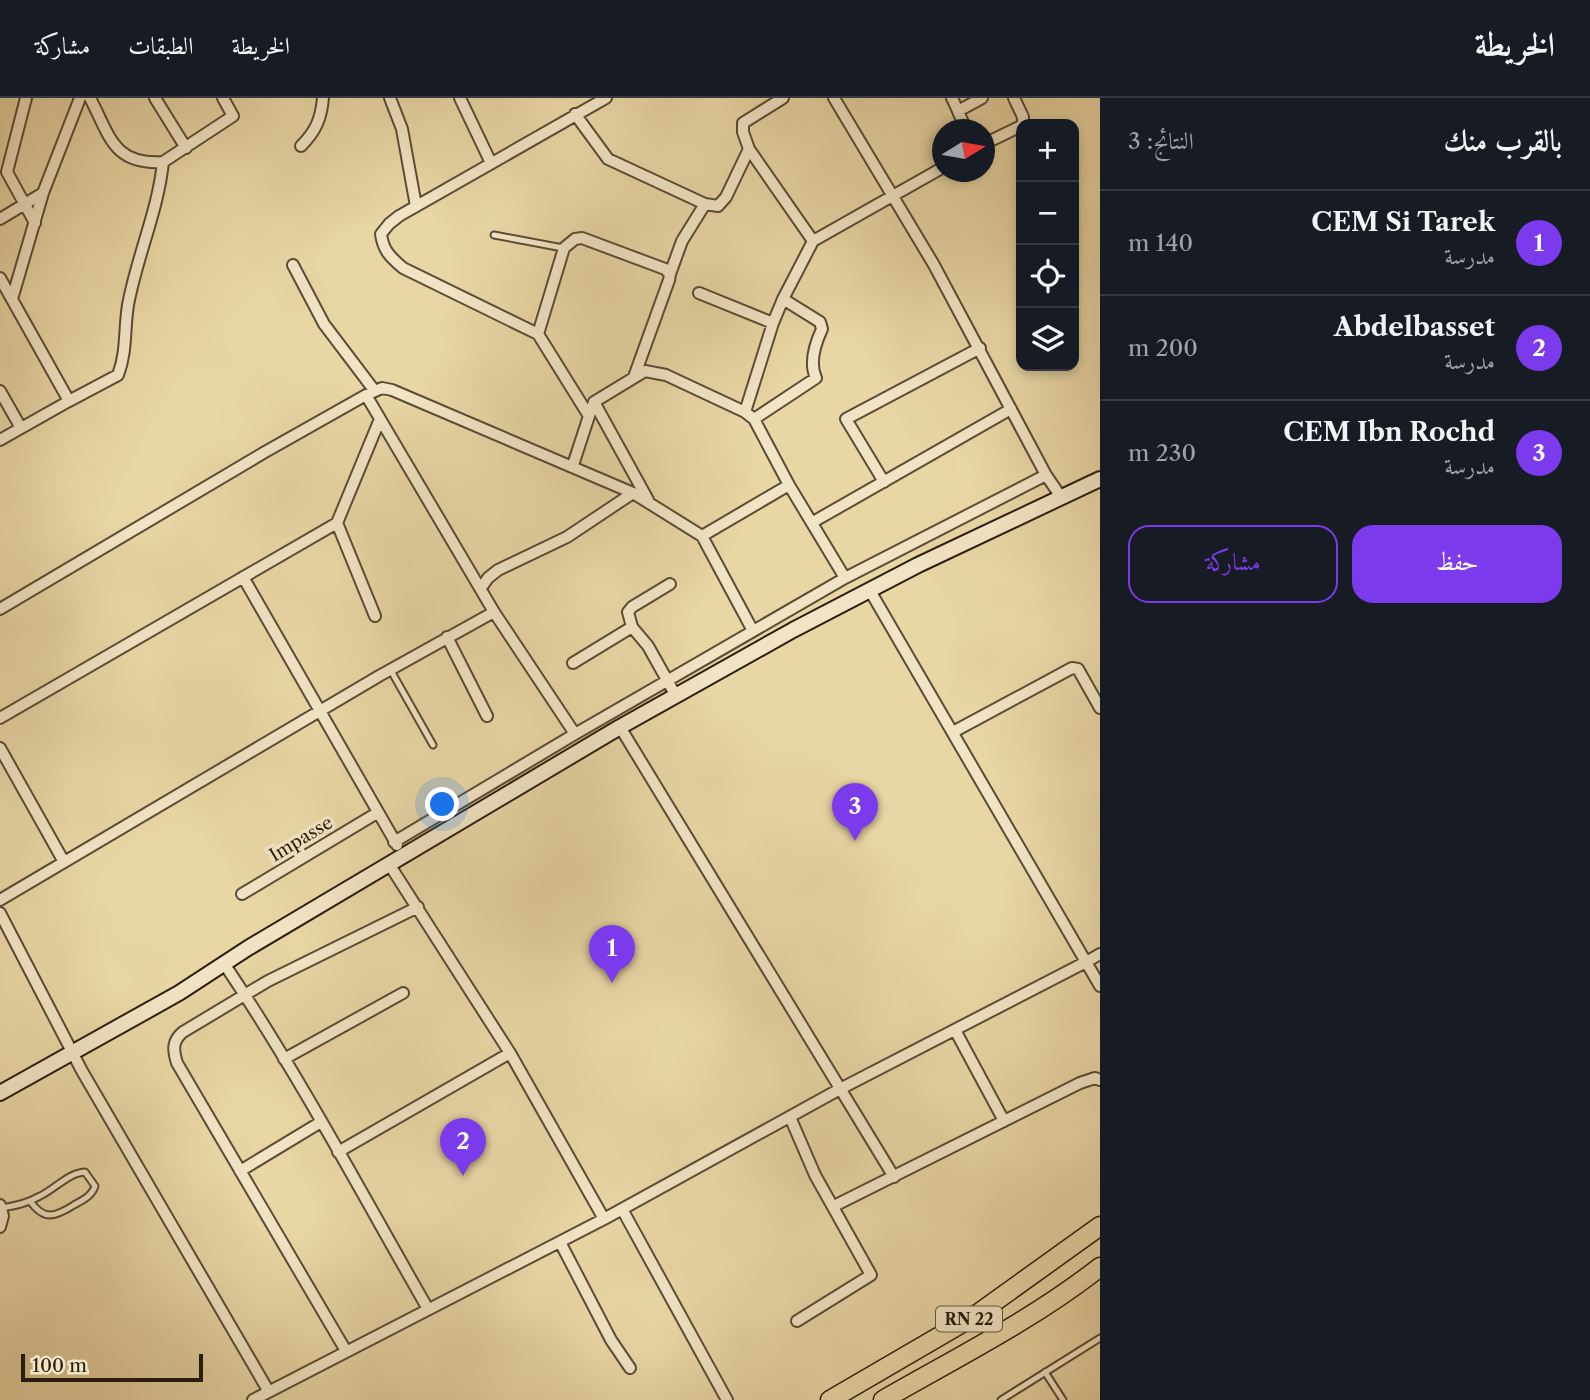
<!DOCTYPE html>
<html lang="ar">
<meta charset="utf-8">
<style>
body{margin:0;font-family:"Libre Caslon Text",Amiri,serif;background:#242831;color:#f1f3f6;direction:rtl}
.controls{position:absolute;right:21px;top:21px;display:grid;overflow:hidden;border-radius:14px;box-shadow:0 4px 10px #0003}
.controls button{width:63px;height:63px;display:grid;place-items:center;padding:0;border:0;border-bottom:2px solid #363941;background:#171b24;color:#f1f3f6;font:35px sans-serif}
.compass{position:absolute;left:932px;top:21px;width:63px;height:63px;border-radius:50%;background:#171b24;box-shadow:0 4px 10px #0003;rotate:79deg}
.scale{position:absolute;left:21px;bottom:18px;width:182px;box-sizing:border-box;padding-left:7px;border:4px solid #2b1e10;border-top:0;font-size:19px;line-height:24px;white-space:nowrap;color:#2b1e10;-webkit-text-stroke:5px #f1e4c4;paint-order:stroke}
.you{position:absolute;left:443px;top:707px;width:24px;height:24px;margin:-18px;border:5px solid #fff;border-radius:50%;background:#1a73e8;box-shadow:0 0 0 10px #1a73e833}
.badge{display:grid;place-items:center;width:46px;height:46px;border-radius:50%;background:#7c3aed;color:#fff;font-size:23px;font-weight:700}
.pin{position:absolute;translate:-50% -58px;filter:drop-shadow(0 2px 4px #0008)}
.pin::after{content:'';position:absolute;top:37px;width:24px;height:21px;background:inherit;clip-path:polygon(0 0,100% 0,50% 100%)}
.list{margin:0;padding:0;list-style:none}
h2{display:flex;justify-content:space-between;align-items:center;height:91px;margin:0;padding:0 28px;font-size:30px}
h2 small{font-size:23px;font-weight:400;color:#9ea1a6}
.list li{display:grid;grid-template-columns:46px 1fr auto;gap:21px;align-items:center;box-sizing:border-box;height:105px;padding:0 28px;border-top:2px solid #363941}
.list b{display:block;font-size:26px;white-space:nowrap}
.list p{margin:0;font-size:23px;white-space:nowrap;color:#9ea1a6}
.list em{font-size:23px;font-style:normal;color:#9ea1a6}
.actions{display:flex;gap:14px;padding:21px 28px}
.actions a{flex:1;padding:16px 0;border:2px solid #7c3aed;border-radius:21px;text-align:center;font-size:24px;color:#7c3aed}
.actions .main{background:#7c3aed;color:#fff}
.icon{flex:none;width:38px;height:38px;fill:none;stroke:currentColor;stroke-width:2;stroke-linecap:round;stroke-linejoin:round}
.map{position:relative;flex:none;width:1100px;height:1302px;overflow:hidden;direction:ltr}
header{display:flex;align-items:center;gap:42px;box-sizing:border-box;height:98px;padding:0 35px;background:#171b24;border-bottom:2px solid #363941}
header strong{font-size:33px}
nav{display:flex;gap:38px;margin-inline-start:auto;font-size:24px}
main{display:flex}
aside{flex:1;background:#171b24}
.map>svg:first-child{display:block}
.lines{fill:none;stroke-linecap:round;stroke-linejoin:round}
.service-casing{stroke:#5a4c35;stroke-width:9}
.minor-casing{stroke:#5a4c35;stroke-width:14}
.secondary-casing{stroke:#2b1e10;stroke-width:18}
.trunk-casing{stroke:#2b1e10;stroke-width:21}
.service{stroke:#f1e4c4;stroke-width:5}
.minor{stroke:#f1e4c4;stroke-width:10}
.secondary{stroke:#f1e4c4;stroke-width:14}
.trunk{stroke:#e9d6a5;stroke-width:18}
.labels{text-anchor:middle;stroke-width:7;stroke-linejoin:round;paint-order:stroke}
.shield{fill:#f1e4c4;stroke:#665946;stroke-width:2}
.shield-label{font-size:16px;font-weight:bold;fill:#2b1e10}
.street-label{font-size:18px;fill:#2b1e10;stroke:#f1e4c4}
</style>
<header>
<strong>الخريطة</strong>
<nav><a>الخريطة</a><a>الطبقات</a><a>مشاركة</a></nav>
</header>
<main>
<aside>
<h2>بالقرب منك<small>النتائج: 3</small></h2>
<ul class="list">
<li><span class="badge">1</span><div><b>CEM Si Tarek</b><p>مدرسة</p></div><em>140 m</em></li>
<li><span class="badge">2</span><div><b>Abdelbasset</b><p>مدرسة</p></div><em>200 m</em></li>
<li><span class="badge">3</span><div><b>CEM Ibn Rochd</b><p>مدرسة</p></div><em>230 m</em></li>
</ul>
<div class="actions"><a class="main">حفظ</a><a>مشاركة</a></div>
</aside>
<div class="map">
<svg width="1100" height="1302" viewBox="0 0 1100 1302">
<rect width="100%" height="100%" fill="#e9d6a5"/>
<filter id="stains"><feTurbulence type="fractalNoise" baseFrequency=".00286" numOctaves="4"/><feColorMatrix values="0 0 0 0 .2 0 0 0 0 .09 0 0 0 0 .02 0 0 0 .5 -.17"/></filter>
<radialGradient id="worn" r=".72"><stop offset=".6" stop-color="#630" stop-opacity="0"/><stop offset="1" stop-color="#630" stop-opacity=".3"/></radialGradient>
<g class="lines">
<g class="service-casing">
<path id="service" d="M494,137l69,13
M390,571l43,76
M2,1110c13,-2 26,-5 38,-12 15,-7 28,-23 45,-24l10,14c-3,10 -12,14 -21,19 -19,12 -30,16 -44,-4
M1045,1274l18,28
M1001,1302l99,-62"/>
</g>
<g class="minor-casing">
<path id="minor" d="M26,0l-19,74 28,51
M90,0c20,38 23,67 73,64l70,-46 -10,-18
M155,0l31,50
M390,0l12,31 14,77
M460,0l31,65
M783,0l-40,25v9l6,17 64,92
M834,0l100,167 112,210 15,22
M952,0l6,13
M1014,0l9,19v7
M575,16l33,45 97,45 13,2 8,-9 23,-48
M966,32l-8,-19 24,-13
M984,46l37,-18
M301,48c15,-15 20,-27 22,-48
M0,121l43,-26
M293,167l31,59 50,66
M670,176l12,-33 23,-37
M0,180l69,123 49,-26c9,-23 6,-46 10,-70 9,-49 30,-94 35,-143
M699,195l74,30
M12,201l31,-106 37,-95
M538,236l26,-86 11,-9 7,-1 83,31 5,5 -1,6 -35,97
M0,293l21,37
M594,304l54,98
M745,314l28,-89 10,-24 30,-58 129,-73
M589,318l5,-14 51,-31 21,4 79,37 9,7 35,66 56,93
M754,321l62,-41c-7,-15 -1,-34 6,-49l-2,-7 -37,-23
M0,342l69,-39
M573,367l16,-49 -51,-82 -135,-66c-13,-11 -20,-18 -22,-34l8,-10 10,-8 207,-118
M884,384l-38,-63 134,-71
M813,424l198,-113
M337,425l38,93
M702,438l87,-51
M243,479l154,268
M670,486l-38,23 -4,5 4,15 16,19 28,50
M481,490l7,-10 10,-8 69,-33 66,-44
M0,511l265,-157 101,-57
M447,539l40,79
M573,565l59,-36
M0,620l337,-195 43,-104
M620,629l274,450
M953,634l119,-64 6,1 22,39
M575,636l-81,-122 -128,-217 16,-7 10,2 241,103 69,43 51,95
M0,650l64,114
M394,744l181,-108 270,-156 201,-103
M389,766l121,189 94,166
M242,796l135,-81
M0,802l379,-224 115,-64
M0,815l82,158 187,321
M1100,856l-14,8 14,24
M225,867c74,110 137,229 203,344
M955,932l49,91
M284,961l119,-66
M790,1019l25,58 56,100 -74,46
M338,1054l172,-99
M240,1073l81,-49
M0,1107l3,11 -3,11
M834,1108l246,-123 15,-5 5,2
M622,1111l105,191
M560,1144l51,98 19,28
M346,1253l-169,-288c-4,-13 -5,-22 6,-31l85,-51 150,-74
M253,1302l351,-181 236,-130 246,-127 -217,-373"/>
</g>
<g class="secondary-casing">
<path id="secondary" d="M0,995l179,-100 69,-45 372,-221 173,-97 125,-65 182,-86"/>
</g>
<g class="trunk-casing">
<path id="trunk" d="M830,1302l146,-85 124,-89
M883,1302c73,-42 151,-81 217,-133"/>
</g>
<use href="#service" class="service"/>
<use href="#minor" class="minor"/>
<use href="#secondary" class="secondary"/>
<use href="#trunk" class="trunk"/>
</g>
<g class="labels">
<rect class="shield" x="936" y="1208.5" width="66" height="25" rx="5"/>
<g class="shield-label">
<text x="969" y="1227">RN 22</text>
</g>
<g class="street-label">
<text transform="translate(301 741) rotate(-31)" y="6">Impasse</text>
</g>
</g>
<rect width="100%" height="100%" filter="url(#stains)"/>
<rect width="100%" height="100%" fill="url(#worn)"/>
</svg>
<div class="controls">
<button>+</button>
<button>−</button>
<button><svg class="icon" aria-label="locate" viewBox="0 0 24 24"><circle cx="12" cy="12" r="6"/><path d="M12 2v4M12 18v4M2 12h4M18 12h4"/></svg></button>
<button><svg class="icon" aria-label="layers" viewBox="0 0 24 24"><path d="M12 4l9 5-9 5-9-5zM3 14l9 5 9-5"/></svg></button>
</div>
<svg class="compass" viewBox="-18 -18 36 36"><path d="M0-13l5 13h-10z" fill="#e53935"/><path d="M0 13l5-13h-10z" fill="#9ea1a6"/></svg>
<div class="scale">100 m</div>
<div class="you"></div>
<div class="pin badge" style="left:612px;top:885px">1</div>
<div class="pin badge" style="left:463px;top:1078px">2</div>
<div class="pin badge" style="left:855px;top:743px">3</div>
</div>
</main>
